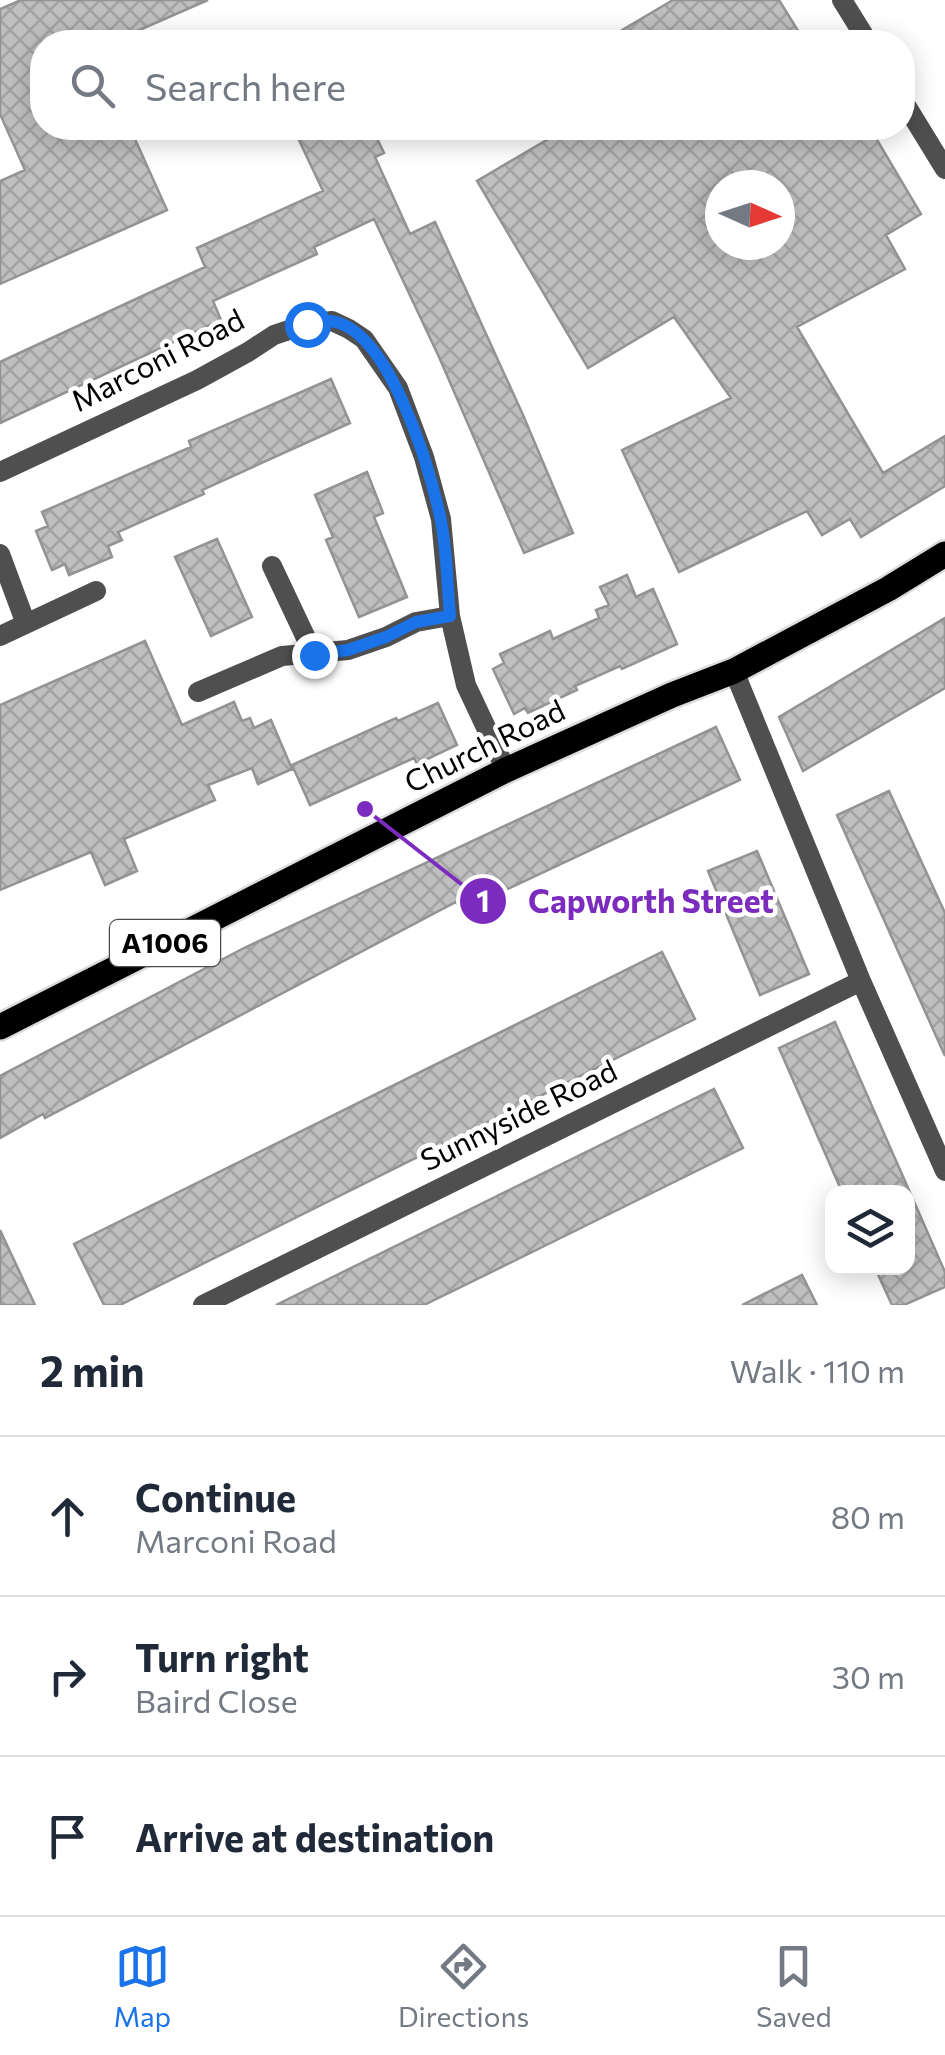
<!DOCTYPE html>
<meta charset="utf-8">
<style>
body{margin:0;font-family:Commissioner,sans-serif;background:#f6f6f7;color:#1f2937}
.controls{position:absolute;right:30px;bottom:30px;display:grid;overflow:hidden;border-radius:20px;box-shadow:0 5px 25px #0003}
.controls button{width:90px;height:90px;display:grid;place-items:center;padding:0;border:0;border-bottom:2px solid #e0e1e3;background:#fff;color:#1f2937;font:50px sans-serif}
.compass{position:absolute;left:705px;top:170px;width:90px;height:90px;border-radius:50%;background:#fff;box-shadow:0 5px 25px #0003;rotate:93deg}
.stop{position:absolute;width:30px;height:30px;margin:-22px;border:8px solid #1a73e8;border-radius:50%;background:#fff}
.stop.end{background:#1a73e8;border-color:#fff;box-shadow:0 2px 10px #0008}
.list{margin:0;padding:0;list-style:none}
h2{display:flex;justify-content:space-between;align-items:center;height:130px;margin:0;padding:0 40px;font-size:42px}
h2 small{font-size:32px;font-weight:400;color:#747a83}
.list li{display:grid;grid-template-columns:65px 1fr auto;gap:30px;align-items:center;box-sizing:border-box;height:160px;padding:0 40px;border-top:2px solid #e0e1e3}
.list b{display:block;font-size:38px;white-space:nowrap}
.list p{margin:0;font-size:32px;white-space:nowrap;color:#747a83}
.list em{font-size:32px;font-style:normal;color:#747a83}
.icon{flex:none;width:55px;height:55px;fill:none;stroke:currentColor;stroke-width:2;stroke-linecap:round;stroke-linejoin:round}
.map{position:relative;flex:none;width:945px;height:1305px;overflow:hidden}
.search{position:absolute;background:#fff;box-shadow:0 5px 25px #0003;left:30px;right:30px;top:30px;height:110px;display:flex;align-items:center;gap:25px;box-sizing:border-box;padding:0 35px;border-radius:40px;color:#747a83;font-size:38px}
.sheet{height:610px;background:#fff}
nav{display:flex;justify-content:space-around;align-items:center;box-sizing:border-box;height:140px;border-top:2px solid #e0e1e3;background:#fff;font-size:28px;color:#747a83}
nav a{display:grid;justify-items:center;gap:5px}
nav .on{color:#1a73e8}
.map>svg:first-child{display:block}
.building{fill:url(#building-cross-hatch);stroke:#939393;stroke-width:2.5;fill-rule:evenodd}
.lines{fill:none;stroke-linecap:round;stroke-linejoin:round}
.primary-casing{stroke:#dbdbdb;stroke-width:30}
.minor{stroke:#4f4f4f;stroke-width:20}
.primary{stroke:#000;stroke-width:25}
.route{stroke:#1a73e8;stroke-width:12}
.labels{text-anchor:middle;stroke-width:9;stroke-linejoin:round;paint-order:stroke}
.shield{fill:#fff;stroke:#4c4c4c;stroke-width:2.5}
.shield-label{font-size:28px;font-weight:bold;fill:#000}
.street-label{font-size:30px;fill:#000;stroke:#fff}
.leader{fill:none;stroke:#7b2cbf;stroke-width:4}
.callout-dot{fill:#7b2cbf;stroke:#fff;stroke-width:4}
.mark-label{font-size:30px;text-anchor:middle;font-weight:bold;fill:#fff}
.callout-label{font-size:32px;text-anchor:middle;font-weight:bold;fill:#7b2cbf;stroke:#fff;stroke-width:9;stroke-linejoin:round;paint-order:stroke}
</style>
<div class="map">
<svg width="945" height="1305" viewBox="0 0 945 1305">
<defs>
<pattern id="building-cross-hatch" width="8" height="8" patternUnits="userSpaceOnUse" patternTransform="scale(2.5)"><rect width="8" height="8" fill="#bfbfbf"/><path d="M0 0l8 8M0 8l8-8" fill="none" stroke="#a2a2a2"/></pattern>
</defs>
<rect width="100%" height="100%" fill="#fff"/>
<path class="building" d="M21,0h187l-96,42h-70v86h88l37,82 -167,74v-103l25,-11 -25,-56v-105z
M673,0h106l26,42h-203z
M316,128h56l12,25 -9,4 35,77 25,-12 88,193 50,118 -49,20 -85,-196 -65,-138 -60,28 3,7 -104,47 8,19 -221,103v-61l205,-95 -8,-19 126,-57 -26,-55z
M567,128h303l51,86 -35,21 19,34 -108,58 86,146 62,-37v50l-84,51 -11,-18 -28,16 -15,-24 -128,61 -57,-122 109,-52 -57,-81 -86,51 -111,-187zM720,185h60v60h-60z
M331,379l19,44 -148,67 2,4 -86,38 4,8 -14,6 4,11 -43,18 -4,-11 -13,6 -16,-39 12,-5 -6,-14 149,-65 -2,-6z
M367,472l16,41 -9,4 33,80 -48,20 -33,-77 7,-3 -18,-42z
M217,539l35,78 -41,19 -36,-79z
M627,575l9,22 17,-8 24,55 -55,25 -2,-3 -45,20 2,4 -49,23 -3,-5 -11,6 -21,-45 11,-6 -4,-9 50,-23 3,8 46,-21 -3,-8 13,-5 -9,-18z
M945,618v70l-142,83 -24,-54z
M145,641l37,84 52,-23 8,19 8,-3 4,10 17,-8 21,49 -34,15 -6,-16 -44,17 7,15 -91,39 13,32 -32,14 -14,-33 -91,38v-185z
M438,703l19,42 -40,19 -3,-6 -104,47 -18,-40 104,-47 2,3z
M716,727l24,53 -279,131 -5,-9 -411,216 -2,-4 -43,24v-62l244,-128z
M889,791l56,122v143l-108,-241z
M757,851l52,123 -49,21 -52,-124z
M662,952l33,67 -575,286h-16l-30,-61z
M835,1022l110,250v15l-41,18h-12l-17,-37h33v-76h-66l-63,-144z
M714,1089l29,59 -229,113 -90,44h-148z
M0,1230l35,75h-35z
M802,1275l15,30h-75z"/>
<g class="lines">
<g class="primary-casing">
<path id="primary" d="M0,1027l506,-257 166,-75 62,-24 154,-82 57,-35"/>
</g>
<path class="minor" d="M842,0l26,42
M902,99l43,70
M0,472l197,-92 51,-28 26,-17 33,-11 25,-3 17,8 15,10 34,49 26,69 17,62 9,97 16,69 40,85
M0,554l26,70
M272,566l42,89
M0,636l96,-45
M734,671l127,310 84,190
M198,692l84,-36 66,-6 38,-13 30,-15 34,-6
M203,1305l658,-324"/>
<use href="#primary" class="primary"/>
</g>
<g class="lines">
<path class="route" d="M307,324c7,-1 16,-3 23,-3 59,6 99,146 110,195 7,32 7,67 10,100l-34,6 -30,15 -38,13 -34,5"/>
</g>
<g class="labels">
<rect class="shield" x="110" y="920" width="110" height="46" rx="8"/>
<g class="shield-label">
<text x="165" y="953">A1006</text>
</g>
<g class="street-label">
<text transform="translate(158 361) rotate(-27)" y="10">Marconi Road</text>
<text transform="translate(485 747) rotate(-26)" y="10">Church Road</text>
<text transform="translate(519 1116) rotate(-26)" y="10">Sunnyside Road</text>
</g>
</g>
<path class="leader" d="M365 809L483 901"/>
<g class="callout-dot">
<circle cx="365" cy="809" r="10"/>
<circle cx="483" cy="901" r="25"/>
</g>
<g class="mark-label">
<text x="483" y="912">1</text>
</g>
<g class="callout-label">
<text x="651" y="913">Capworth Street</text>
</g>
</svg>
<div class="controls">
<button><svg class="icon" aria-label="layers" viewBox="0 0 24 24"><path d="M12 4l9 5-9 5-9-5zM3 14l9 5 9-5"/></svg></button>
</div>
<svg class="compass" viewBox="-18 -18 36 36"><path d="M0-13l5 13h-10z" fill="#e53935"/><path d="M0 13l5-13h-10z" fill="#747a83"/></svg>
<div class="stop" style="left:307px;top:324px"></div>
<div class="stop end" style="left:314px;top:655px"></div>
<div class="search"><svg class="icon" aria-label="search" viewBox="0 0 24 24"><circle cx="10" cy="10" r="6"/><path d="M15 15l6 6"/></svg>Search here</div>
</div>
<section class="sheet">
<h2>2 min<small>Walk · 110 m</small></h2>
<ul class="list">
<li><svg class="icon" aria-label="ahead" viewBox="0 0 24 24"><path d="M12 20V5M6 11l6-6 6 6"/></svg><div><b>Continue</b><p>Marconi Road</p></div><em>80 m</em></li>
<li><svg class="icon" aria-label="right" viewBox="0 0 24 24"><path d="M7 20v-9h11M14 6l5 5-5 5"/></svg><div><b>Turn right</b><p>Baird Close</p></div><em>30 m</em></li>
<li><svg class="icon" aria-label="arrive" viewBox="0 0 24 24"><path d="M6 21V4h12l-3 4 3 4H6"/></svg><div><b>Arrive at destination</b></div></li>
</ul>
</section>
<nav>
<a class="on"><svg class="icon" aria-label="map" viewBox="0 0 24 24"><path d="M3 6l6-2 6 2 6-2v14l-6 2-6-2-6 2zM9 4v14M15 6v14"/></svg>Map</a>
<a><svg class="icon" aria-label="directions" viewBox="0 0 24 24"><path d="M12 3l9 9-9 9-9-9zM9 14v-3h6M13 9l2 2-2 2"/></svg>Directions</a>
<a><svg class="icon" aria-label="saved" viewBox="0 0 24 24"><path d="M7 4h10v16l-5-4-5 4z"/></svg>Saved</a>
</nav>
